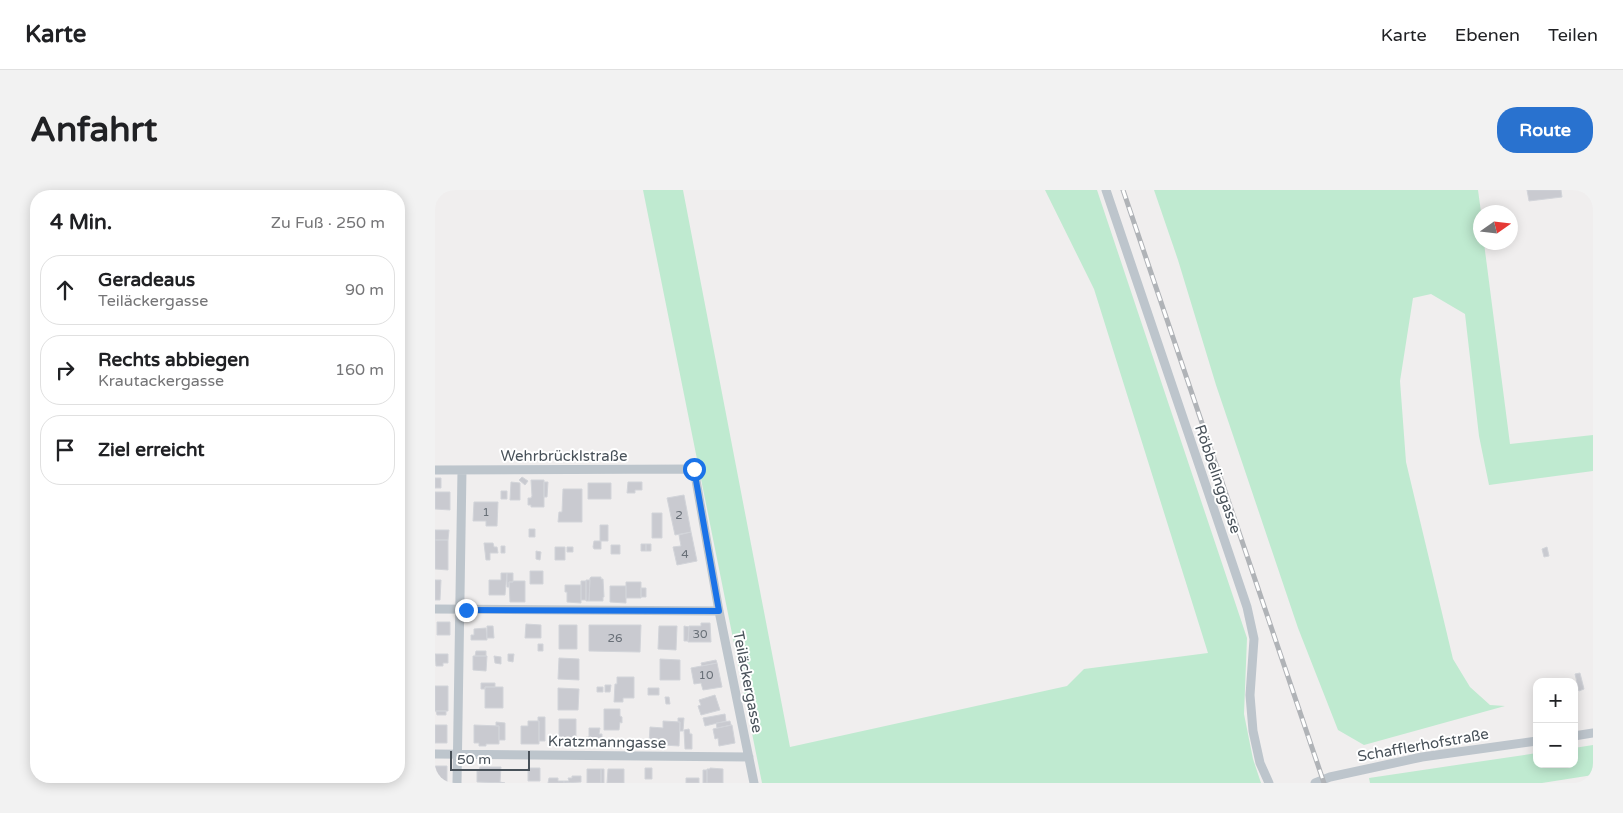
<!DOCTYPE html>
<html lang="de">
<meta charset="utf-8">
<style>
body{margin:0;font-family:"Varela Round",sans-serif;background:#f2f2f2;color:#202124}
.controls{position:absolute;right:15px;bottom:15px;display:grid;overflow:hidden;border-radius:10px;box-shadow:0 2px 12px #0003}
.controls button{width:45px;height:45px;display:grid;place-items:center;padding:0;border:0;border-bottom:1px solid #e0e0e0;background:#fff;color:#202124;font:25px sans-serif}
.compass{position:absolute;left:1038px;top:15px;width:45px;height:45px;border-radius:50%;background:#fff;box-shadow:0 2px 12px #0003;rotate:76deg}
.scale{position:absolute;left:15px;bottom:12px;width:80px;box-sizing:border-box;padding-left:5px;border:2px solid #485159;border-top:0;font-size:14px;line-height:18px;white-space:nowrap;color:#485159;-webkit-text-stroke:4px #fff;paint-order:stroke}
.stop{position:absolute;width:15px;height:15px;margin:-11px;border:4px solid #1a73e8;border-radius:50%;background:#fff}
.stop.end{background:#1a73e8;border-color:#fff;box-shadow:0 1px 5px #0008}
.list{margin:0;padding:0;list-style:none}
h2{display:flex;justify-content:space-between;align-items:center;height:65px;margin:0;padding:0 20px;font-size:21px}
h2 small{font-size:16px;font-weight:400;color:#757577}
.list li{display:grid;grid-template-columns:32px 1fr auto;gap:15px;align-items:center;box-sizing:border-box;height:70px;margin:0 10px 10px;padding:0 10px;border:1px solid #e0e0e0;border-radius:20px}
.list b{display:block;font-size:19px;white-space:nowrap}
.list p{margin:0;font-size:16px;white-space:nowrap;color:#757577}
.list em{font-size:16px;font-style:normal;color:#757577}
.icon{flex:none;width:28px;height:28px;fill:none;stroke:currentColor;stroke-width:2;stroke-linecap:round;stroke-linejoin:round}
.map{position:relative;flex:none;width:1158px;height:593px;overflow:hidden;border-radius:20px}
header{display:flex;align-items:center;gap:30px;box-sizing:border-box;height:70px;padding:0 25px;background:#fff;border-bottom:1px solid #e0e0e0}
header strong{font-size:24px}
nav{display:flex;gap:28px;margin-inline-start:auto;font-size:18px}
.intro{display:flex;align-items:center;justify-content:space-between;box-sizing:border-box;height:120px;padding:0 30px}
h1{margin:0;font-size:35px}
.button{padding:12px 22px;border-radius:20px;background:#2972cf;color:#fff;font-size:18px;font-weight:700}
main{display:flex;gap:30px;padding:0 30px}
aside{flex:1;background:#fff;border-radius:20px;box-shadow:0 2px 12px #0003}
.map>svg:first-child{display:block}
.green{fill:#bfead0}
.building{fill:#c9cad0;stroke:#d2d4d9}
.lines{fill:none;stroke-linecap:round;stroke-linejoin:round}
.minor{stroke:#bdc5cc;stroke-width:9}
.rail-casing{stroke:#b0b3b7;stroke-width:5}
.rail{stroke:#fff;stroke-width:3;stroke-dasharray:9;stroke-linecap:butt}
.route{stroke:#1a73e8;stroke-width:6}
.labels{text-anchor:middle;stroke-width:4;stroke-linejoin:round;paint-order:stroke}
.number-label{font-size:12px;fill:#686f77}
.street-label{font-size:15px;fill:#485159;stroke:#fff}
</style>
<header>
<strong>Karte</strong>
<nav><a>Karte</a><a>Ebenen</a><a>Teilen</a></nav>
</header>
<div class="intro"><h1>Anfahrt</h1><a class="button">Route</a></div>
<main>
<aside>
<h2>4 Min.<small>Zu Fuß · 250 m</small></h2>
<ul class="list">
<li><svg class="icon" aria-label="ahead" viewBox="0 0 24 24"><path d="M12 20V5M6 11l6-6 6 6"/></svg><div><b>Geradeaus</b><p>Teiläckergasse</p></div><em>90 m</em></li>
<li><svg class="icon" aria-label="right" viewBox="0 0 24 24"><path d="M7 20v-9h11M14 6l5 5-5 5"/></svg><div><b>Rechts abbiegen</b><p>Krautackergasse</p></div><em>160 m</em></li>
<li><svg class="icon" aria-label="arrive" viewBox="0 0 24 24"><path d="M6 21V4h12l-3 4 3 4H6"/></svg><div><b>Ziel erreicht</b></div></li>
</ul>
</aside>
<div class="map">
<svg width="1158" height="593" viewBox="0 0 1158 593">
<rect width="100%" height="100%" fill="#f0eeee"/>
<path class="green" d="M208,0h40l107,557 277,-61 17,-17 124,-16 -114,-364 -49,-99h52l150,448 -3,76 9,45 8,24h-499z
M719,0h324l3,22v30l3,1 26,201 83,-9v36l-104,14 -10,-49 -14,-122 -34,-20 -18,4 -13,83 6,81 47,197 17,28 20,18 15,1 -141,39 -26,-15 -40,-102 -82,-243 -38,-125z
M1158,555v30l-51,8h-172l-1,-5 168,-25v11h37v-16z"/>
<path class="building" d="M1092,0h34l1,7 -33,4z
M87,287l6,4 -3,4 -6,-5z
M0,288h6v10h-6z
M96,290h13v27h-13v-2h-3v-7h3l1,-2z
M76,292l9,1v17h-10z
M109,292h4l-1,15h-3z
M193,292h14v8h-7v3h-8z
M153,293h23v16h-23z
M128,299h19v33h-24l1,-10h3z
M66,301h6v8h-6z
M0,302h15v18l-15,-1z
M249,305l7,37 -16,3 -8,-37z
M39,312h24l-1,24h-11v-5h-13z
M217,323h10v25h-10z
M165,335h8v16h-8z
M94,339h6v8h-6z
M0,340h14l-1,10h-13z
M256,342l6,29 -20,4 -4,-18 8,-1 -2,-11z
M0,350h13v30l-13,-1z
M159,351h7v8h-7l-1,-2z
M49,353h9l1,4h3l1,6h-8v7h-4z
M206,354h5v7h-5z
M211,354h5v7h-5z
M176,355h9v9h-9z
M66,356h4v7h-4z
M120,357h10v13h-10z
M132,357h6v5h-6z
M1112,357l2,9 -5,1 -2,-8z
M101,361l5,1 -1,8 -4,-1z
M95,381h13v13h-13z
M66,383h6l-2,22h-16v-15h12z
M72,383h6v9h-4v5h-2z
M156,387h10v2h2l1,18h-1v4h-14l1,-23z
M0,390h6l-1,20h-5z
M151,390h4l-1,21h-3z
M78,391h12v21h-15l-1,-20h4z
M146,391h5v19h-5z
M191,392h15v16h-15z
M130,395h16v18l-14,-1v-10h-2z
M175,396h16v17l-16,-1z
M206,398h5v9h-5z
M2,432h13v13h-13z
M266,433h9l1,19h-23l1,-16h12z
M91,434l15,1v13h-16z
M124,435h18v24h-18z
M154,435h52l-1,27 -51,-1z
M52,436h6l1,12h-7z
M224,436h18l-1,24 -18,-1z
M249,436l5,1 -1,14h-4z
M51,438l1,12h-16v-5h3v-6z
M103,454h5v7h-5z
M41,461h10v5h-11z
M0,464h13v9h-5v3h-7z
M73,464h6l-1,8 -5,-1z
M38,466h14l-1,15 -13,-1z
M59,466l7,1v7l-6,-1z
M124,468l20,1v21l-21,-1z
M225,469l20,1v20h-20z
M281,470l1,3 -15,3 -1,-3z
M282,473l5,24 -19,3 -2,-7 -7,1 -3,-16z
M1145,483l4,16 -5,2 -4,-17z
M182,487h17v21h-11v4h-9l1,-18h2z
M46,493h14v4h-10v2h-4z
M170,495h6l-1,7h-5z
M0,496h13v25h-13z
M50,497h18v21h-18z
M162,497h6v5h-6z
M123,498l21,1 -1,21h-20z
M213,498h11v7h-11z
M280,505l5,15 -19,5 -3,-9 3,-1 -2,-5z
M234,507l1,7h-4l-1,-7z
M169,519h16v7l2,1v6l-2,-1 -1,8h-15z
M1,521h10v4h-9z
M290,524l1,7 -21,5 -2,-8z
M103,527h7v24h-6v-20h-1z
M243,528h6l-1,13h-3v-9h-2z
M124,529h17v25l-17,-2z
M93,531h11v23h-18v-18h7z
M228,531l17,1 -1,24 -30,-2 1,-17 13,1z
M295,531l1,4 -14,3 -1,-5z
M61,532l9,1v17h-6v-14h-3z
M0,535h12v18h-12z
M39,535l25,1v18h-13v2h-7v-3h-5z
M297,535l3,18 -16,3 -1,-8 -3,1 -2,-10z
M154,538h11l-1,6h3v11h-16v-8h3z
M254,539l1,5h2v15h-7l-1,-19z
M0,576h12v17h-12z
M45,577h21l-1,15 5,1 -28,-1v-11h2z
M93,578h12v13h-12z
M210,578h7v11h-7z
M275,578l13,1v14h-16v-14h3z
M152,579h14v14h-14z
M166,579h3v14h-3z
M173,579h16v14h-17z
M268,580h4v13h-4z
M137,586h9v6l-17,1v-2h5l-1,-3h4z
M114,588h9v3h6v2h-16z
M251,588h13v5h-13z"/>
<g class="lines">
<path class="minor" d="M671,0l141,417 7,32 -4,56 3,36 7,32 9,20
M0,280l259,-1 25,142 35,172
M0,419l284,2
M1139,546l19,-3
M0,564l314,3
M22,593l5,-313
M880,593l15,-6 92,-20 115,-16"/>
<g class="rail-casing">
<path id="rail" d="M688,0l201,593"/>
</g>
<use href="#rail" class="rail"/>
</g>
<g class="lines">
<path class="route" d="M31,420l253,1 -25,-142"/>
</g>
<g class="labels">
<g class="number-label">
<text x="51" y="326">1</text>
<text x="244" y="329">2</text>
<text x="250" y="368">4</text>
<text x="265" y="448">30</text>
<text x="180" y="452">26</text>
<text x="271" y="489">10</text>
</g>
<g class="street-label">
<text x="129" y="271">Wehrbrücklstraße</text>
<text transform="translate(783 289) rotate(71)" y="5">Röbbelinggasse</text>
<text transform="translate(313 492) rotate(79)" y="5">Teiläckergasse</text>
<text transform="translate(172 552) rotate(1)" y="5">Kratzmanngasse</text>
<text transform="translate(988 555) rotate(-10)" y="5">Schafflerhofstraße</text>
</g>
</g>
</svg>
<div class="controls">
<button>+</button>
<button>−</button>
</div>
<svg class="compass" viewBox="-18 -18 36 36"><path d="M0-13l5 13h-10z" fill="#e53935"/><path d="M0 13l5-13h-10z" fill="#757577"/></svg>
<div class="scale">50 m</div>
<div class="stop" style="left:259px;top:279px"></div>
<div class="stop end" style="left:31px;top:420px"></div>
</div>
</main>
